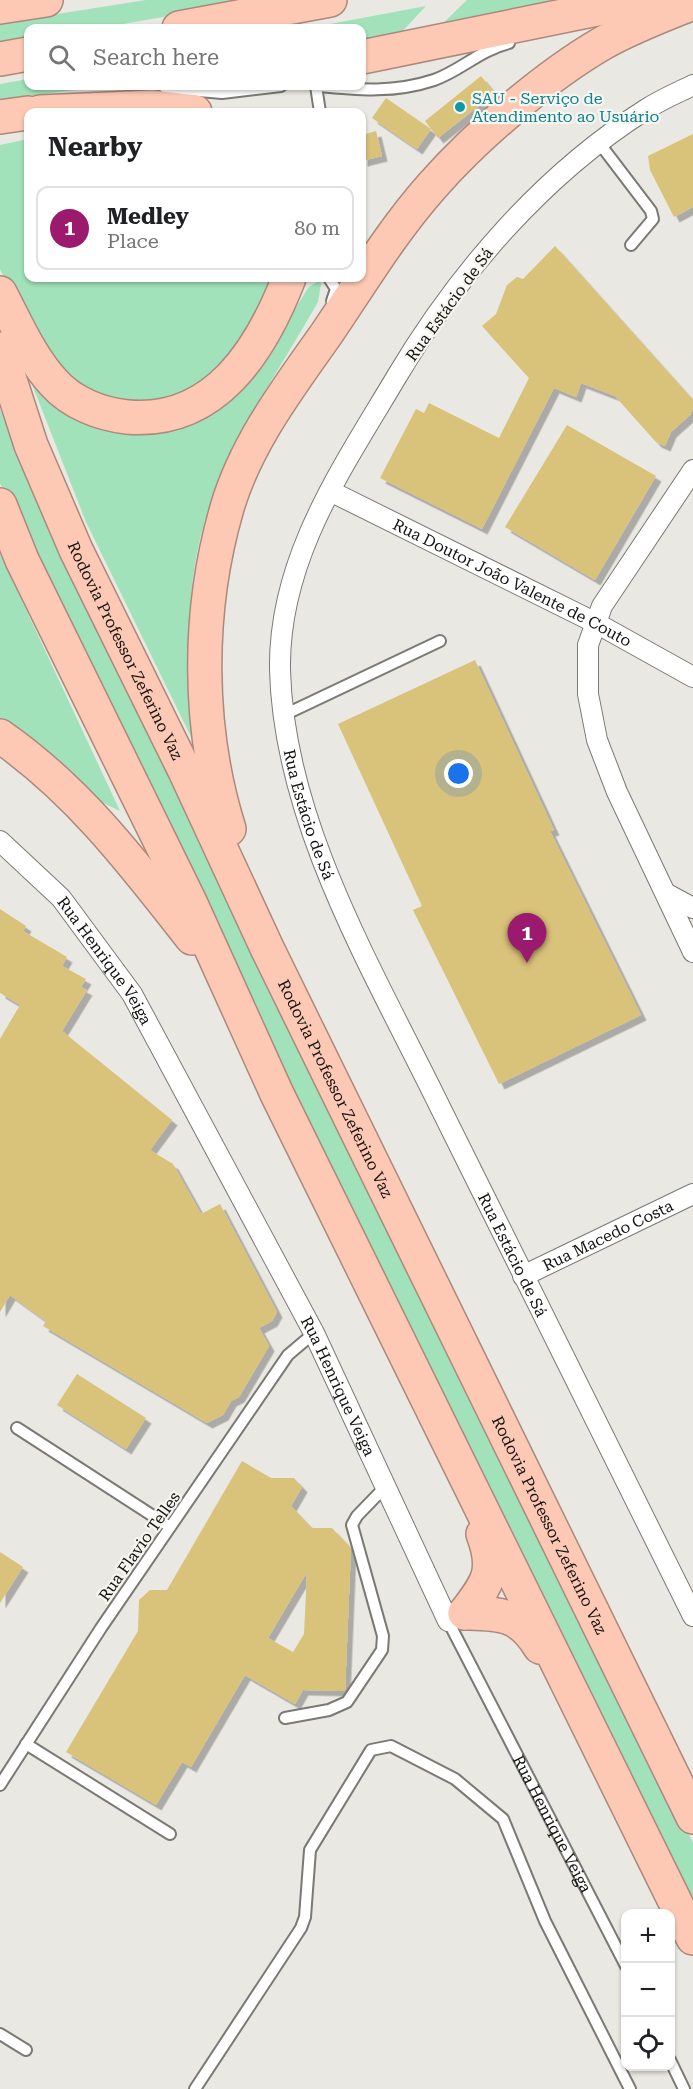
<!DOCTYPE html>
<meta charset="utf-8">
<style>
body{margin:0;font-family:"Roboto Serif",serif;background:#f2f2f2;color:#202124}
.controls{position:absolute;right:18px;bottom:18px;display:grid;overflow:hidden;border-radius:12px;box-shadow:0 2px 4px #0004}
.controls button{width:54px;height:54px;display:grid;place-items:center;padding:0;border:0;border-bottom:2px solid #e0e0e0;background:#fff;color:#202124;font:30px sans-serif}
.you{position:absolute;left:459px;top:774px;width:21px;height:21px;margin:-15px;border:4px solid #fff;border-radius:50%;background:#1a73e8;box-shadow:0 0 0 9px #1a73e833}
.badge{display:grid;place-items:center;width:39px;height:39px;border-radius:50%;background:#9c1a6d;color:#fff;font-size:20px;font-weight:700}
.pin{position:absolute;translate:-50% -50px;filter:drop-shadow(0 2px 3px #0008)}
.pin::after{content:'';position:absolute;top:32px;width:21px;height:18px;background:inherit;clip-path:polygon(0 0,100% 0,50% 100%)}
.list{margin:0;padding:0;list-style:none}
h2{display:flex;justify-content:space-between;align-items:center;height:78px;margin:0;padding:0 24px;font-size:26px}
h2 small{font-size:20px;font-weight:400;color:#757577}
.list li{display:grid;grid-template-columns:39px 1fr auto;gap:18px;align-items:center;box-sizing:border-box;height:84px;margin:0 12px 12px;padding:0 12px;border:2px solid #e0e0e0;border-radius:12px}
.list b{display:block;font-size:22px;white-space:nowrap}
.list p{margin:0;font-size:20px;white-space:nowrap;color:#757577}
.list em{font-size:20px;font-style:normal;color:#757577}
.icon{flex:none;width:33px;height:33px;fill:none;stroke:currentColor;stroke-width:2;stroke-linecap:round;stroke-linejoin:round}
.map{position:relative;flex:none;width:693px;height:2089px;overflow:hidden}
.search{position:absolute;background:#fff;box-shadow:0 2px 4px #0004;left:24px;top:24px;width:342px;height:66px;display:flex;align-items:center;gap:15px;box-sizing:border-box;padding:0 21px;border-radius:12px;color:#757577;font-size:22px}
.panel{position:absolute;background:#fff;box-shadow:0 2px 4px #0004;left:24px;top:108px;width:342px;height:174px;border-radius:12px}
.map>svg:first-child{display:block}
.green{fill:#a1e2ba}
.building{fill:#d9c27a;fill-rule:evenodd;filter:url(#shadow)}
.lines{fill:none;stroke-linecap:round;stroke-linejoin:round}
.lane-casing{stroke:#7a7974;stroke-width:14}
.street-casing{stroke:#7a7974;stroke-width:22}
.highway-casing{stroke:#ab897b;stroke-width:36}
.lane{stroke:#fff;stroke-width:10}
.street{stroke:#fff;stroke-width:20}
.highway{stroke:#fdc9b5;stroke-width:33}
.culture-dot{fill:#0f9aa8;stroke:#f6f5ef;stroke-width:2}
.labels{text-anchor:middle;stroke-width:4.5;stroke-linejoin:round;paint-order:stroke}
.culture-label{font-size:16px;fill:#0d838f;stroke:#f6f5ef;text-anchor:start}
.street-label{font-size:16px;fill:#121210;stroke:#f6f5ef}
</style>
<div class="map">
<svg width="693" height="2089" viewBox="0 0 693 2089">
<defs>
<filter id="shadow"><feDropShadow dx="5.5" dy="5.5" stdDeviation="0" flood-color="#0004"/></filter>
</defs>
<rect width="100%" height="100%" fill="#e9e8e2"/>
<path class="green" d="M146,0h115l-161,28h-72v12l-28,5v-22z
M467,0h127l-161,33z
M426,6l-31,33 -33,6v-17h-53z
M28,79v7h83l-111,13v-15z
M28,139v139h246l-33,63 -36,39 -21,13 -22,7 -23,1 -31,-3 -37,-17 -48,-64 -23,-48v-124z
M322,278l-4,24c-47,83 -108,165 -123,262 -10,58 -2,122 0,181l-109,-223 -58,-148 111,56 145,-103 24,-39z
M0,409l21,54 42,92 121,253 237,487 272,548v64l-658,-1344 -35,-80z
M0,554l120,257 -27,-13 -93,-78z"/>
<path class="building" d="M481,76l14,17 -57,45 -13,-17z
M386,98l45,31 -14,20 -45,-31z
M376,131l6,25 -20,5v-26z
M693,134v73l-19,10 -24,-47 -2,-14z
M555,246l138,154v8l-3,7 -19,17 -6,14 -9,-4 -41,-46 -34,-13 -5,14 -22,-9 -72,141 -102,-51 36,-69 8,4 5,-10 70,35 30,-60 -47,-52 14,-12 11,-29 10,-8 6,2z
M567,425l89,51 -61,104 -90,-53z
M475,660l79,170 -4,1 91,184 -142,69 -86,-174 9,-4 -84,-182z
M0,909l26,17 -3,5 44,26 -5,9 24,13 -5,8 6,3 -25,41 110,89 -22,30 23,14 28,50 19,-10 57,108 -5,9 -13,7 10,18 -30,51 -8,4 -8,14 -16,8 -164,-97 3,-5 -36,-26 -10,17v-273l20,-34 -20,-12z
M77,1374l69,44 -20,31 -69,-44z
M242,1461l29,17h23l8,9 -11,19 21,22h20l19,20 -6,143 -42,-1 -8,14 -50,-29 -54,92 -9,-5 -26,43 -90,-53 72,-121 1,-31 11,-10h17zM307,1572l-3,62 -11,18 -25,-14z
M0,1552l23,15 -23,36z"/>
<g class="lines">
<g class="lane-casing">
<g id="lane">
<path d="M316,86l4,26"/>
<path d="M319,86c40,4 76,7 115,-6 26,-9 46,-30 75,-37"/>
<path d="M165,88l57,5 59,-7"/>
<path d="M600,144l51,67 2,8 -22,26"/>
<path d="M329,278l7,11 -4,12"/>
<path d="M284,715l156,-74"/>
<path d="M17,1428l153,99"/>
<path id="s1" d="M448,1621l178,345"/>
<path d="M285,1718l44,-8 18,-8 35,-52 1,-14 -31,-111 5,-9 29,-30"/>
<path d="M26,1744l144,90"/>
<path d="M0,1785l101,-157 187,-273 26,-22"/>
<path d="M0,2034l26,16"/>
<path d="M670,2060l14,29"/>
<path d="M195,2089l106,-161 4,-11 5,-67 61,-100 20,-4 64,33 48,40 42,102 85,168"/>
</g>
</g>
<g class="street-casing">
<g id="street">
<path id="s2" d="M693,85c-16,8 -33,15 -48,25 -102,65 -186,162 -248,266 -54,91 -119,183 -117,294 4,155 96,305 162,441 83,169 167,337 251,505"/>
<path d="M693,470l-91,136 -14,39v49l9,46 20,52 76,160"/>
<path id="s3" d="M330,491l266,132 97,54"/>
<path id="s4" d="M0,841l61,57 71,96 182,339 134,288 17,-8"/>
<path d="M667,894l26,14"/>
<path id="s5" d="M523,1276l170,-82"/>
</g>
</g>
<g class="highway-casing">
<g id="highway">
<path d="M0,7l46,-7"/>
<path d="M179,28l151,-28"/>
<path d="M362,57l279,-57"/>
<path d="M0,59l28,-5"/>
<path d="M40,112l112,-5 43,5"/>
<path d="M0,117l28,-4"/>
<path d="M0,293c16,30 30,64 54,90 18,20 46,31 73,34 88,8 134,-67 162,-139"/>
<path id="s6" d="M0,349l31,96 45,105 109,221 82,177 426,869"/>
<path d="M0,505l22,55 168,342 87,192 416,844"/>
<path d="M0,736c78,54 134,128 192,202"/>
<path d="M229,829c-32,-102 -32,-218 -2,-321 19,-65 62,-121 100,-175 34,-50 65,-102 105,-147 44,-50 114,-110 171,-143 28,-16 60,-28 90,-40"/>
<path d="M465,1613c35,1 55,0 75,34"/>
<path d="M465,1613c23,-30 32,-42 18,-79"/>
</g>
</g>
<use href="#lane" class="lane"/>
<use href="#street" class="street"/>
<use href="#highway" class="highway"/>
</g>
<circle class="culture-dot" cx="460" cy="107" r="6"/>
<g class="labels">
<g class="culture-label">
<text x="472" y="104">SAU - Serviço de<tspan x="472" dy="18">Atendimento ao Usuário</tspan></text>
</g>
<g class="street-label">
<text transform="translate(449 304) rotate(-54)" y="6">Rua Estácio de Sá</text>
<text dy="6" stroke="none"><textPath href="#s3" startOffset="204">Rua Doutor João Valente de Couto</textPath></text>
<text dy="6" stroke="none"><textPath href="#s6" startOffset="327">Rodovia Professor Zeferino Vaz</textPath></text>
<text dy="6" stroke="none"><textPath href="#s2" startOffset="890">Rua Estácio de Sá</textPath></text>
<text dy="6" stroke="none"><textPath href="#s4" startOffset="160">Rua Henrique Veiga</textPath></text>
<text dy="6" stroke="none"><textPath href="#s6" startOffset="813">Rodovia Professor Zeferino Vaz</textPath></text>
<text dy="6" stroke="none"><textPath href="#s5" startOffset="94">Rua Macedo Costa</textPath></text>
<text dy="6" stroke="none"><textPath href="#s2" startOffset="1376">Rua Estácio de Sá</textPath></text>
<text dy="6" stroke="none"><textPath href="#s4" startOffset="646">Rua Henrique Veiga</textPath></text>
<text dy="6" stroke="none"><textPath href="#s6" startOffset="1299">Rodovia Professor Zeferino Vaz</textPath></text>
<text transform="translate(139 1546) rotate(-55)" y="6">Rua Flavio Telles</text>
<text dy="6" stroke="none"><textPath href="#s1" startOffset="228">Rua Henrique Veiga</textPath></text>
</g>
</g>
</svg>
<div class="controls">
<button>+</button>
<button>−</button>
<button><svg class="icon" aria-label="locate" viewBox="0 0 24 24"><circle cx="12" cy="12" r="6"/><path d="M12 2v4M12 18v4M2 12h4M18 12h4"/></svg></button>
</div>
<div class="you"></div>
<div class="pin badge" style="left:527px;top:963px">1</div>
<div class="search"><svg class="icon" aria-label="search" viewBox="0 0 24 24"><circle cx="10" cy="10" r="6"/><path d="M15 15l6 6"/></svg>Search here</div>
<section class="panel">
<h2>Nearby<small></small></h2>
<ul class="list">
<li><span class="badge">1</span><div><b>Medley</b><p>Place</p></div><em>80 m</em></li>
</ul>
</section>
</div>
